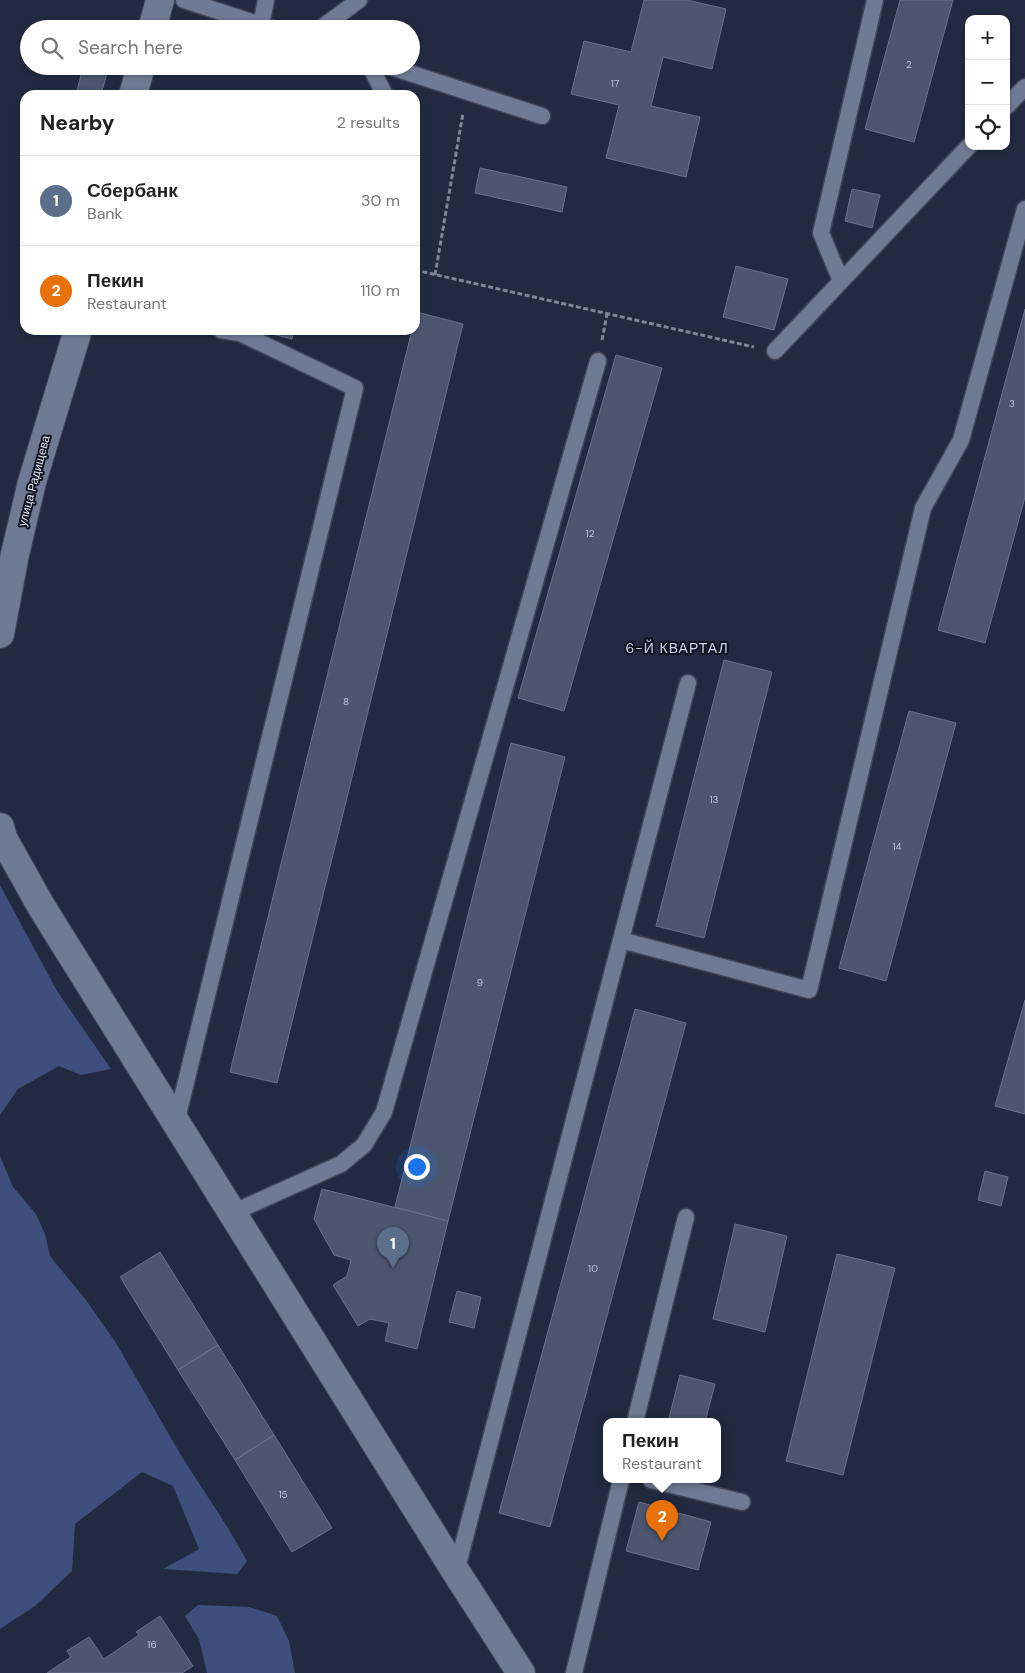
<!DOCTYPE html>
<meta charset="utf-8">
<style>
body{margin:0;font-family:"DM Sans",sans-serif;background:#f2f2f2;color:#222}
.controls{position:absolute;right:15px;top:15px;display:grid;overflow:hidden;border-radius:10px;box-shadow:0 1px 4px #0004}
.controls button{width:45px;height:45px;display:grid;place-items:center;padding:0;border:0;border-bottom:1px solid #e0e0e0;background:#fff;color:#222;font:25px sans-serif}
.you{position:absolute;left:416px;top:1166px;width:18px;height:18px;margin:-12px;border:4px solid #fff;border-radius:50%;background:#1a73e8;box-shadow:0 0 0 8px #1a73e833}
.badge{display:grid;place-items:center;width:32px;height:32px;border-radius:50%;background:#77622a;color:#fff;font-size:16px;font-weight:700}
.pin{position:absolute;translate:-50% -41px;filter:drop-shadow(0 1px 2px #0008)}
.pin::after{content:'';position:absolute;top:26px;width:18px;height:15px;background:inherit;clip-path:polygon(0 0,100% 0,50% 100%)}
.popup{position:absolute;left:603px;top:1418px;width:118px;height:65px;box-sizing:border-box;display:grid;place-content:center;border-radius:10px;background:#fff;filter:drop-shadow(0 1px 4px #0005);font-size:16px;white-space:nowrap;color:#767676}
.popup b{font-size:19px;color:#222}
.popup::after{content:'';position:absolute;left:50%;top:100%;margin-left:-10px;border:10px solid transparent;border-top-color:#fff}
.list{margin:0;padding:0;list-style:none}
h2{display:flex;justify-content:space-between;align-items:center;height:65px;margin:0;padding:0 20px;font-size:21px}
h2 small{font-size:16px;font-weight:400;color:#767676}
.list li{display:grid;grid-template-columns:32px 1fr auto;gap:15px;align-items:center;box-sizing:border-box;height:90px;padding:0 20px;border-top:1px solid #e0e0e0}
.list b{display:block;font-size:19px;white-space:nowrap}
.list p{margin:0;font-size:16px;white-space:nowrap;color:#767676}
.list em{font-size:16px;font-style:normal;color:#767676}
.icon{flex:none;width:28px;height:28px;fill:none;stroke:currentColor;stroke-width:2;stroke-linecap:round;stroke-linejoin:round}
.map{position:relative;flex:none;width:1025px;height:1673px;overflow:hidden}
.search{position:absolute;background:#fff;box-shadow:0 1px 4px #0004;left:20px;top:20px;width:400px;height:55px;display:flex;align-items:center;gap:12px;box-sizing:border-box;padding:0 18px;border-radius:28px;color:#767676;font-size:19px}
.panel{position:absolute;background:#fff;box-shadow:0 1px 4px #0004;left:20px;top:90px;width:400px;height:245px;border-radius:15px}
.map>svg:first-child{display:block}
.green{fill:#3f4f7d}
.building{fill:#4c566f;stroke:#68728c}
.lines{fill:none;stroke-linecap:round;stroke-linejoin:round}
.lane-casing{stroke:#3f4659;stroke-width:19}
.street-casing{stroke:#3f4659;stroke-width:30}
.secondary-casing{stroke:#3f4659;stroke-width:30}
.path{stroke:#7e8598;stroke-width:3;stroke-dasharray:5 2.5;stroke-linecap:butt}
.lane{stroke:#6f7a95;stroke-width:16}
.street{stroke:#6f7a95;stroke-width:28}
.secondary{stroke:#6f7a95;stroke-width:28}
.labels{text-anchor:middle;stroke-width:4;stroke-linejoin:round;paint-order:stroke}
.number-label{font-size:10px;fill:#bdc4d6}
.street-label{font-size:12px;fill:#e3e9f9;stroke:#0f131d}
.neighbourhood-label{font-size:14px;letter-spacing:1px;fill:#cbd7f5;stroke:#0f131d}
</style>
<div class="map">
<svg width="1025" height="1673" viewBox="0 0 1025 1673">
<rect width="100%" height="100%" fill="#212a40"/>
<path class="green" d="M0,885l57,106 54,78 -30,6 -22,-9 -41,23 -18,26z
M0,1156l13,31 23,27 9,20 5,22 36,44 30,43 66,114 46,71 19,33 -10,13 -74,-5 36,-20 -26,-63 -31,-14 -67,52 -3,47 -37,35 -35,23z
M198,1605l51,2 28,9 12,25 6,32h-88l-8,-34 -14,-23z"/>
<path class="building" d="M644,0h43l39,9 -14,60 -49,-12 -12,49 49,11 -14,60 -80,-19 13,-53 -48,-11 13,-53 47,11z
M900,0h53l-39,142 -49,-13z
M83,67l24,6 -6,22h-25z
M480,168l87,19 -5,25 -87,-19z
M852,189l28,6 -8,33 -27,-7z
M736,266l52,13 -14,51 -51,-13z
M1025,309v188l-40,146 -47,-13z
M417,312l46,12 -186,759 -47,-11 182,-742h3z
M266,330h28l-2,9 -27,-7z
M616,355l46,13 -98,343 -46,-13z
M724,660l48,12 -68,266 -48,-12z
M909,711l47,12 -70,258 -47,-13z
M511,743l54,14 -117,464 -53,-14z
M1025,1000v114l-30,-8z
M635,1009l51,14 -136,504 -51,-14z
M985,1171l23,6 -7,29 -23,-6z
M322,1189l126,32 -31,128 -32,-8 4,-18 -19,-4 -12,7 -25,-41 14,-9 4,-16 -17,-5 -20,-36z
M735,1224l52,12 -22,96 -52,-13z
M160,1252l58,93 -40,25 -58,-93z
M837,1254l58,14 -52,207 -57,-14z
M457,1291l24,6 -7,31 -25,-6z
M218,1345l56,90 -39,25 -57,-90z
M680,1375l35,9 -10,38h-37z
M274,1435l58,93 -40,24 -57,-92z
M639,1502l72,20 -13,48 -72,-19z
M160,1616l33,50 -11,7h-135l24,-16 -4,-6 22,-14 15,22 35,-24 -3,-3z"/>
<g class="lines">
<g class="lane-casing">
<path id="lane" d="M184,0l89,29
M261,25l5,-25
M320,29l39,-29
M370,66l15,29
M388,66l154,50
M1006,107l19,-20
M841,281l-20,-48 54,-233
M775,351l194,-205
M621,940l188,50 114,-482 38,-68 64,-231
M176,1123l179,-735 -115,-55 -19,-3
M232,1213l109,-49 23,-19 20,-33 214,-751
M635,1422l51,-205
M651,1480l91,22
M456,1572l232,-889
M574,1673l47,-193"/>
</g>
<g class="street-casing">
<path id="street" d="M0,827l3,11 38,68 415,666 65,101"/>
</g>
<g class="secondary-casing">
<path id="secondary" d="M152,29l8,-29
M133,95l8,-29
M0,634l15,-80 17,-72 46,-152"/>
</g>
<path class="path" d="M415,270l339,77
M435,275l28,-162
M602,340l5,-26"/>
<use href="#lane" class="lane"/>
<use href="#street" class="street"/>
<use href="#secondary" class="secondary"/>
</g>
<g class="labels">
<g class="number-label">
<text x="909" y="68">2</text>
<text x="615" y="87">17</text>
<text x="1012" y="407">3</text>
<text x="590" y="537">12</text>
<text x="346" y="705">8</text>
<text x="714" y="803">13</text>
<text x="897" y="850">14</text>
<text x="480" y="986">9</text>
<text x="593" y="1272">10</text>
<text x="283" y="1498">15</text>
<text x="152" y="1648">16</text>
</g>
<g class="street-label">
<text transform="translate(34 481) rotate(-75)" y="4">улица Радищева</text>
</g>
<g class="neighbourhood-label">
<text x="677" y="653">6-Й КВАРТАЛ</text>
</g>
</g>
</svg>
<div class="controls">
<button>+</button>
<button>−</button>
<button><svg class="icon" aria-label="locate" viewBox="0 0 24 24"><circle cx="12" cy="12" r="6"/><path d="M12 2v4M12 18v4M2 12h4M18 12h4"/></svg></button>
</div>
<div class="you"></div>
<div class="pin badge" style="left:393px;top:1268px;background:#5c6f8a">1</div>
<div class="pin badge" style="left:662px;top:1541px;background:#e8710a">2</div>
<div class="popup"><b>Пекин</b>Restaurant</div>
<div class="search"><svg class="icon" aria-label="search" viewBox="0 0 24 24"><circle cx="10" cy="10" r="6"/><path d="M15 15l6 6"/></svg>Search here</div>
<section class="panel">
<h2>Nearby<small>2 results</small></h2>
<ul class="list">
<li><span class="badge" style="background:#5c6f8a">1</span><div><b>Сбербанк</b><p>Bank</p></div><em>30 m</em></li>
<li><span class="badge" style="background:#e8710a">2</span><div><b>Пекин</b><p>Restaurant</p></div><em>110 m</em></li>
</ul>
</section>
</div>
